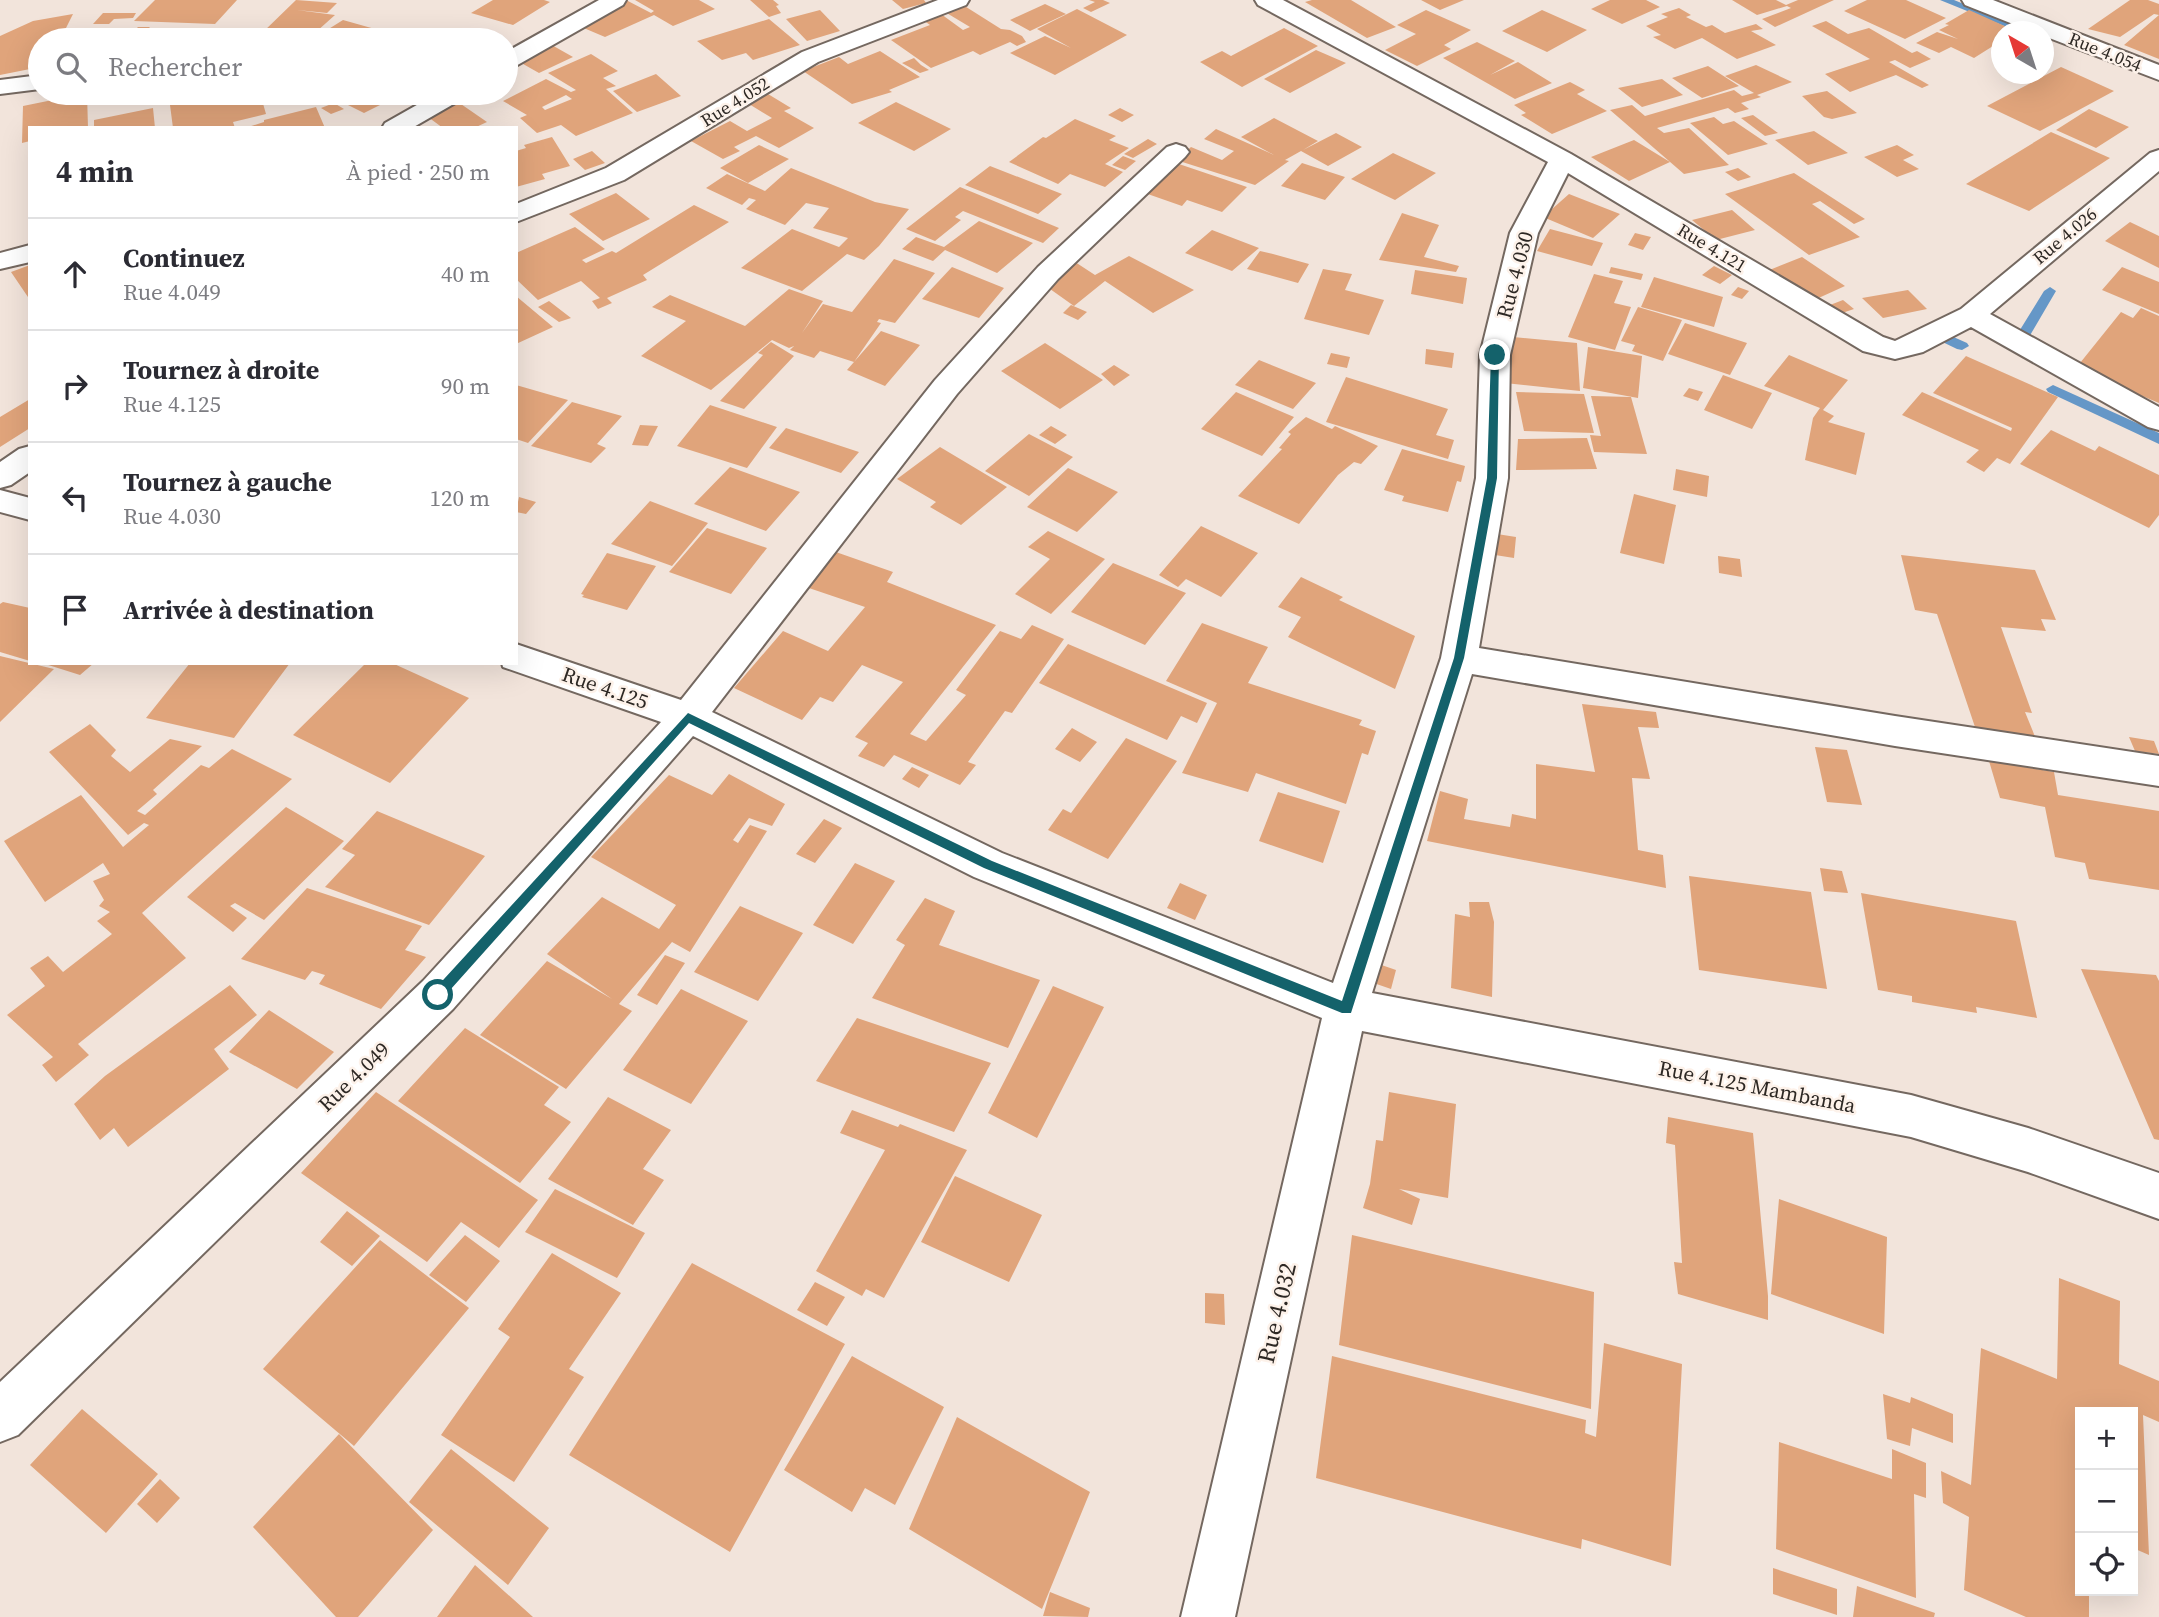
<!DOCTYPE html>
<html lang="fr">
<meta charset="utf-8">
<style>
body{margin:0;font-family:"Source Serif 4",serif;background:#f2f2f3;color:#2b2b33}
.controls{position:absolute;right:21px;bottom:21px;display:grid;overflow:hidden;border-radius:0px;box-shadow:0 7px 28px #0002}
.controls button{width:63px;height:63px;display:grid;place-items:center;padding:0;border:0;border-bottom:2px solid #e1e1e2;background:#fff;color:#2b2b33;font:35px sans-serif}
.compass{position:absolute;left:1991px;top:21px;width:63px;height:63px;border-radius:50%;background:#fff;box-shadow:0 7px 28px #0002;rotate:321deg}
.stop{position:absolute;width:21px;height:21px;margin:-16px;border:5px solid #14626b;border-radius:50%;background:#fff}
.stop.end{background:#14626b;border-color:#fff;box-shadow:0 2px 7px #0008}
.list{margin:0;padding:0;list-style:none}
h2{display:flex;justify-content:space-between;align-items:center;height:91px;margin:0;padding:0 28px;font-size:30px}
h2 small{font-size:23px;font-weight:400;color:#7c7c81}
.list li{display:grid;grid-template-columns:46px 1fr auto;gap:21px;align-items:center;box-sizing:border-box;height:112px;padding:0 28px;border-top:2px solid #e1e1e2}
.list b{display:block;font-size:26px;white-space:nowrap}
.list p{margin:0;font-size:23px;white-space:nowrap;color:#7c7c81}
.list em{font-size:23px;font-style:normal;color:#7c7c81}
.icon{flex:none;width:38px;height:38px;fill:none;stroke:currentColor;stroke-width:2;stroke-linecap:round;stroke-linejoin:round}
.map{position:relative;flex:none;width:2159px;height:1617px;overflow:hidden}
.search{position:absolute;background:#fff;box-shadow:0 7px 28px #0002;left:28px;top:28px;width:490px;height:77px;display:flex;align-items:center;gap:18px;box-sizing:border-box;padding:0 24px;border-radius:38px;color:#7c7c81;font-size:26px}
.panel{position:absolute;background:#fff;box-shadow:0 7px 28px #0002;left:28px;top:126px;width:490px;height:539px;border-radius:0px}
.map>svg:first-child{display:block}
.lines{fill:none;stroke-linecap:round;stroke-linejoin:round}
.stream{fill:#6597c7;fill-rule:evenodd}
.building{fill:#e0a47b;fill-rule:evenodd}
.minor-casing{stroke:#746860;stroke-width:4}
.minor{fill:#fff;fill-rule:evenodd}
.route{fill:#14626b}
.labels{text-anchor:middle;stroke-width:5;stroke-linejoin:round;paint-order:stroke}
.far-street-label{font-size:18px;fill:#2d2824;stroke:#fdf2ea}
.street-label{font-size:21px;fill:#2d2824;stroke:#fdf2ea}
.near-street-label{font-size:24px;fill:#2d2824;stroke:#fdf2ea}
</style>
<div class="map">
<svg width="2159" height="1617" viewBox="0 0 2159 1617">
<rect width="100%" height="100%" fill="#f2e4db"/>
<g class="lines">
<path class="stream" d="M1940,0h14l69,28 -9,2z
M2050,287l6,4 -31,53 7,6 -7,4 -15,-8 34,-55z
M1931,327l36,16 2,3 -7,4 -5,-1 -31,-15 -2,-3z
M2053,385l106,48v11l-111,-52 -2,-3z"/>
</g>
<path class="building" d="M155,0h82l-22,24 -81,-3z
M296,0l41,3 -10,10 -30,-3 38,5 -28,25 -46,-6z
M493,0h51l6,2 -37,23 -42,-12z
M626,0l25,13 3,-2 -19,-11h64l16,9 -42,17 -19,-11 -49,22 -26,-11z
M750,0h23l6,5 -3,1 5,7 -12,4z
M892,0h32l2,3 -23,6z
M1089,0h14l7,3 -19,9 -8,-4 12,-6z
M1312,0h39l45,27 -29,11 -62,-36z
M1421,0h43l-24,10z
M1610,0h36l14,7 -38,17 -31,-15z
M1732,0h44l10,5 12,-5h36l-59,27 -13,-8 29,-11 -4,-2 -30,9z
M1867,0h39l40,18 -41,21 -61,-28z
M2130,0h18l11,4v55l-35,-14 35,-30 -5,-1 -34,23 -32,-8z
M1045,4l21,10 -36,17 -20,-11z
M963,5l38,24 9,1 12,6 4,6 -9,4 -7,-4 -30,13 -7,-4 -42,17 -40,-28 39,-15 -7,-5 18,-6 22,16 7,-3 -25,-15z
M1679,8l12,7 -5,2 20,10 6,-2 13,8 31,-9 7,5 -12,2 25,14 -39,14 -35,-21 -27,11 -22,-12 8,-2 -15,-9 22,-9 -7,-3z
M1077,9l50,26 -72,40 -45,-22 35,-17 26,12 -34,-19z
M820,10l20,21 -33,10 -21,-22z
M1426,10l45,20 -27,15 7,4 -34,17 -32,-16 31,-16 -19,-9z
M1542,10l45,20 -40,22 -45,-21z
M1969,10l49,22h-17v9l-27,17 -23,-11 -12,6 -23,-10 21,-11 21,7 -19,-9 10,-5 -4,-1z
M103,13h33l-3,5 -19,1 -5,5h-16z
M73,14l-13,26h-20v27l-40,8v-39l33,-15z
M769,19l31,26 -47,15 -7,-7 -24,7 -25,-19z
M343,20l39,11 -9,4 14,5h-76z
M1826,21l22,13 21,-6 43,25 5,-2 14,8 -21,9 -15,-8 -6,2 40,23 -7,3 -26,-13 -46,17 -25,-18 45,-15 -58,-33z
M138,27h12l-8,8h-10l-1,5h-64l2,-5 64,-3z
M1284,28l34,18 -76,41 -42,-25 22,-11 9,5z
M1477,42l38,19 -25,14 28,-13 34,21 -37,16 -72,-41z
M550,44l23,13 -34,16 -23,-13z
M1316,50l30,13 -56,30 -26,-14z
M880,51l40,26 -31,13 3,2 -40,12 -49,-33 36,-14 9,7z
M591,54l27,17 -15,7 13,8 -10,3 27,24 -57,23 -15,-11 -24,8 -17,-15 7,-3 -24,-14 43,-22 25,13 5,-2 -28,-17zM566,95l6,4 -27,11 -3,-3z
M914,58l7,7 8,5 -9,3 -18,-10z
M1756,65l36,17 -35,13 4,2 -20,6 8,6 -14,4 -7,-5 -71,20 7,5 25,-5 40,37 -45,9 -74,-64 22,-5 13,11 89,-26 8,6 12,-3 -29,-17z
M1708,66l31,20 -37,12 -30,-20z
M2061,67l53,24 -74,40 -53,-25z
M656,74l25,22 -44,16 -24,-21z
M1662,79l21,16 -41,12 -24,-19z
M1570,82l15,8 -8,4 30,17 -55,23 -31,-19 5,-2 -12,-8z
M1827,91l30,22 -25,6 -8,-2 -22,-21z
M87,93l1,35h-58v13l-8,2 1,-37z
M225,93h35l6,21 -33,8 2,6h-62l-3,-23z
M332,93h72l-40,20 -36,-18z
M768,94l23,14 -7,3 30,17 -35,20 -23,-12 -22,11 6,4 -17,8 -32,-18 39,-20 17,10 25,-13 -23,-14z
M458,102l29,20 -13,6h-31l-15,-11z
M896,102l55,27 -37,22 -56,-28z
M334,103l10,6 -13,5 -10,-6z
M316,107l9,21h-80l19,-6v-2z
M153,108l2,20h-61v-8z
M1120,108l14,7 -12,7 -14,-7z
M2089,109l40,18 -33,21 -40,-18z
M1753,115l25,18 -13,3 -24,-18z
M1714,117l9,7 11,-3 34,23 -40,11 -38,-32z
M1274,118l44,23 -15,9 33,-17 26,14 -34,19 -27,-15 -16,9 4,1 -34,24 -79,-25 15,-13 31,13 12,-9 -30,-12 12,-10 58,26 -33,-18z
M1075,119l41,17 -7,4 20,8 -24,16 18,8 -18,15 -35,-13 -12,10 -49,-22 34,-25 3,1z
M1814,131l34,22 -40,12 -33,-25z
M2051,132l59,26 -81,53 -63,-27z
M552,137l18,29 -28,8 3,5 -29,8v-36l10,-3 -2,-3z
M1148,139l9,5 -24,14 -9,-4z
M1634,140l36,22 -41,19 -38,-24z
M759,145l30,14 -41,24 -28,-15z
M1897,145l17,10 -11,5 16,9 -22,8 -33,-20z
M592,151l13,12 -20,7 -12,-11z
M1393,153l43,20 -41,27 -44,-21z
M1123,156l13,5 -11,9 -13,-5z
M1173,162l74,25 -25,25 -35,-12 -5,6 -40,-14z
M1302,163l43,14 -20,23 -44,-14z
M990,166l72,28 -24,20 -73,-29z
M791,168l84,34 34,7 -30,37 -15,14 -17,-6 -45,37 -61,-23 51,-39 47,18 9,-9 -35,-10 16,-20 -23,-5 -21,22 -39,-16 10,-9 -7,-2 -7,7 -36,-17 21,-14 38,17z
M1738,168l13,9 -13,4 -13,-9z
M1794,173l71,46 -11,5 -34,-23 -8,3 48,33 -51,18 -84,-61z
M960,187l99,41 -16,15 -80,-32 -8,6 6,3 -26,21 -29,-12z
M616,193l34,26 -47,22 -34,-27z
M1569,194l51,20 -27,24 -50,-21z
M694,205l35,17 -86,53 4,5 -40,18 5,5 -14,6 -6,-8 8,-3 -19,-17 -43,19 -22,-21v-26l59,-26 30,22 -23,11 4,3 26,-12 4,2z
M1732,210l23,20 -39,10 -24,-20z
M1402,213l37,12 -15,32 35,9 -3,6 -77,-12z
M979,221l54,22 -36,30 -52,-23 -12,11 -31,-12 14,-12 28,10z
M2130,222l29,14v32l-54,-27z
M1550,229l53,14 -11,23 -55,-15z
M1212,230l47,18 -27,23 -47,-18z
M1635,233l16,4 -8,13 -15,-5z
M1260,251l13,3 36,10 -11,19 -51,-14z
M1129,256l65,34 -41,23 -48,-32 -31,25 -31,-22 29,-24 23,15z
M1802,257l43,29 -33,15 -45,-30z
M894,259l41,14 -40,50 -16,-4 -2,3 4,1 -27,39 -34,-11 -6,7 -24,-8 4,-4 -5,2 -17,-8 -61,50 -70,-34 45,-35 -34,-14 18,-12 75,31 44,-37 34,12 -21,32 21,-29 29,8z
M30,265v35l-19,-28z
M1714,266l18,9 -12,9 -18,-9z
M952,267l52,21 -25,30 -57,-19z
M1611,267l32,7 -2,6 -32,-7z
M2122,267l37,15v32l-57,-24z
M1323,269l29,5 -7,16 39,10 -15,35 -65,-16z
M1415,270l52,8 -4,26 -52,-10z
M1594,274l29,7 -9,22 17,4 -16,43 -47,-13z
M1654,277l69,20 -9,30 -73,-20z
M1738,287l11,4 -7,8 -11,-4z
M1908,290l19,19 -44,9 -21,-20z
M516,296l37,31 -37,17z
M1843,300l11,9 -12,4 -12,-8z
M549,301l22,17 -12,4 -21,-15z
M1071,305l7,3 9,4 -9,8 -15,-7z
M1638,307l44,13 -19,41 -31,-10 3,-6 -14,-4z
M2141,308l18,8v87l-83,-35 45,-56 12,6z
M1685,323l62,20 -17,32 -62,-21z
M881,331l39,14 -35,41 -38,-16z
M1503,336l74,7 3,48 -75,-8z
M771,342l23,14 -50,53 -24,-8 43,-46 -5,-2z
M1045,343l58,37 -43,29 -59,-38z
M1588,347l54,9 -4,42 -55,-10z
M1426,349l28,4 -2,15 -27,-4z
M1331,353l19,4 -3,11 -20,-4z
M1789,355l59,25 -25,30 11,6 -6,6 37,11 -9,42 -51,-15 8,-42 7,-10 -56,-22z
M1966,356l92,41 -48,67 -13,-6 -13,14 -18,-10 13,-12 -77,-35 20,-23 89,39 1,-3 -79,-35z
M1259,360l57,23 -23,26 -58,-24z
M1114,365l16,10 -16,11 -13,-12z
M1723,375l49,18 -20,36 -48,-19z
M1346,377l102,32 -12,26 18,5 -6,19 -122,-37z
M516,385l52,15 -40,43 -12,-4z
M1689,388l14,4 -5,9 -15,-5z
M1236,392l58,25 -32,39 -61,-27z
M1516,392l68,2 10,39 -70,-2z
M1591,396l40,1 16,57 -53,-2 -4,-17 11,1z
M30,399v29l-30,19v-30z
M572,402l50,14 -25,28 9,4 -15,15 -60,-17z
M710,405l67,22 -30,41 -70,-22z
M1306,417l26,12 3,-3 43,20 -17,18 -7,-2 -16,13 -39,49 -61,-28 44,-47 -3,-1 12,-14 -3,-2z
M640,425l18,1 -10,20 -16,-1z
M1051,426l16,9 -12,9 -16,-9z
M786,428l73,24 -18,21 -72,-25z
M2051,430l44,21 4,-5 60,29v40l-10,13 -129,-64z
M1029,434l44,23 -44,39 -44,-25z
M1587,438l10,31 -81,1 2,-31z
M940,447l67,40 -46,38 -31,-18 6,-5 -39,-23z
M1402,449l63,17 -4,16 -4,-1 -9,31 -46,-11 2,-5 -20,-6z
M730,467l70,25 -34,39 -72,-27z
M1068,468l50,24 -41,40 -50,-25z
M1676,469l33,7 -2,21 -34,-7z
M1634,494l42,11 -12,59 -44,-11z
M519,497l17,5 -10,12 -10,-2z
M650,501l58,22 -36,43 -61,-22z
M1201,526l57,27 -37,44 -35,-18 -8,8 -19,-12z
M707,528l60,20 -36,46 -62,-22z
M1048,531l57,28 -54,55 -36,-20 35,-35 -22,-12z
M1497,534l19,3 -2,21 -19,-3z
M833,551l60,21 -6,10 109,43 -86,109 16,7 40,-46 -10,-5 44,-59 21,8 11,-14 32,14 -52,74 -7,-2 -37,51 8,3 -16,20 -66,-30 -10,12 -26,-11 10,-13 -13,-6 48,-55 -41,-17 -29,37 -13,-5 -18,23 -68,-32 49,-57 45,20 37,-44 -62,-21z
M607,553l49,13 -29,44 -45,-13 2,-2 -3,-1z
M1901,555l134,15 21,50 -15,-1 5,12 -45,-4 31,86 -7,-1 11,27 -60,-9 -39,-116 -22,-4z
M1718,556l22,3 2,18 -23,-4z
M1113,563l73,30 -41,52 -74,-33z
M1301,577l42,20 -4,3 76,36 -20,53 -107,-52 13,-20 -23,-10z
M3,602l27,6v53l-30,-9v-48z
M1202,623l66,24 -20,36 114,37 -3,5 17,6 -8,24 -6,-2 -16,51 -90,-31 -8,19 -66,-19 35,-70 -51,-22z
M1068,644l139,59 -10,20 -16,-7 -14,24 -128,-57z
M0,656l54,13 -54,53z
M42,663h52l-14,12z
M190,663h100l-56,75 -88,-20z
M366,663h26l77,35 -79,85 -97,-48z
M1582,704l74,8 3,16 -21,-1 12,52 -18,-1 6,72 25,5 3,33 -239,-47 13,-50 28,8 -4,20 46,8 2,-13 24,5v-55l59,8z
M90,724l26,26 -5,6 19,16 40,-33 32,7 -49,44 4,4 -20,17 8,4 56,-50 8,3 23,-19 60,30 -150,134 44,45 -108,86 11,11 -33,27 -14,-17 11,-8 -46,-42 38,-29 -15,-18 18,-12 15,16 49,-38 -15,-13 13,-9 -11,-6 5,-6 -11,-19 17,-7 -7,-11 -58,39 -41,-61 77,-46 42,52 26,-22 -5,-2 -16,12 -79,-83z
M1072,728l25,14 -17,20 -25,-13z
M2129,737l25,4 5,13 -24,-3z
M1126,738l51,23 -69,98 -60,-29 15,-21 8,4z
M1815,747l32,3 15,55 -35,-3z
M1989,761l65,11 4,23 101,16v79l-70,-11 -4,-16 -30,-6 -10,-50 -45,-9z
M912,767l17,8 -10,13 -17,-9z
M729,774l56,30 -13,22 -23,-8 -16,22 5,3 12,-18 17,6 -77,121 -18,-10 -53,62 13,7 -66,78 -86,-54 67,-74 65,38 -65,-45 55,-57 57,32 17,-24 -85,-48 78,-82 43,20z
M1278,792l62,19 -17,52 -64,-22z
M286,807l58,34 -80,79 -29,-17 -5,3 17,12 -14,14 -46,-35z
M377,811l108,45 -56,69 -104,-38 30,-32 -13,-6z
M824,819l18,9 -27,35 -19,-9z
M855,863l40,18 -42,63 -40,-19z
M1820,868l22,3 6,22 -24,-2z
M1689,876l122,16 16,97 -128,-19z
M1180,883l27,12 -12,25 -28,-12z
M307,888l115,38 -17,24 21,7 -45,52 -62,-25 6,-9 -13,-4 -7,9 -64,-21z
M1861,893l155,28 21,97 -61,-11 1,6 -65,-11v-6l-34,-6z
M925,898l30,13 -16,34 101,35 -32,68 -136,-50 33,-53 -9,-5z
M1469,902h20l5,20 -2,75 -41,-9 4,-74 15,3z
M740,906l63,27 -45,68 -64,-29z
M665,955l20,8 -28,42 -20,-10z
M1367,960l29,10 -5,19 -29,-10z
M2081,969l75,6 3,6v159l-5,-1z
M230,985l27,30 -43,34 15,20 -101,78 -14,-19 -14,12 -26,-36 31,-28z
M1053,986l51,21 -67,131 -49,-25z
M681,989l67,32 -57,83 -68,-34z
M269,1010l65,42 -37,37 -68,-37z
M857,1018l134,45 -37,69 -138,-51z
M465,1028l94,59 -15,18 27,17 -51,61 -122,-82z
M376,1092l162,108 -39,48 -38,-26 -34,40 -126,-89z
M1389,1092l67,12 -8,94 -49,-9 21,10 -8,26 -49,-17 7,-24 6,-44 7,1z
M608,1097l63,33 -28,39 21,11 -31,45 -85,-46z
M852,1110l46,17 2,-3 67,26 -83,148 -18,-9 -4,7 -46,-25 69,-121 -45,-17z
M1668,1117l85,16 15,163v24l-90,-26 -4,-32 8,1 -7,-118 -9,-2z
M955,1176l87,39 -33,67 -88,-40z
M555,1189l90,44 -28,45 -92,-46z
M1779,1199l108,38 -3,97 -113,-40z
M347,1211l33,25 -28,30 -32,-24z
M465,1235l35,26 -34,41 -37,-27z
M1352,1235l242,57 -3,117 -252,-64z
M380,1240l89,68 -115,138 -91,-77z
M552,1253l69,40 -52,76 15,8 -70,105 -73,-47 69,-98 -12,-8z
M692,1263l153,81 -115,208 -161,-97z
M2059,1278l61,23 -1,63 40,17v41l-16,-7 6,140 -16,-7v-136h-53v179h9v26h-63l-62,-27 5,-73 -26,-14 -2,-32 30,14 10,-137 76,31z
M815,1282l30,15 -18,29 -30,-16z
M1205,1293l19,1 1,31 -20,-2z
M1604,1343l78,21 -11,202 -89,-27 -1,10 -265,-71 16,-122 254,64 -1,13 11,4z
M852,1356l92,51 -49,98 -30,-17 -13,24 -68,-42z
M1883,1394l27,9 1,-6 42,17v29l-41,-15 -2,18 -23,-7z
M82,1409l76,65 -52,59 -76,-68z
M957,1417l133,75 -48,117 -133,-80z
M339,1434l94,96 -75,87h-22l-83,-90z
M1779,1442l113,37v-30l34,14v35l-12,-4 2,104 -140,-49z
M451,1449l98,79 -41,57 -99,-83z
M160,1479l20,19 -23,25 -20,-19z
M475,1565l58,52h-96z
M1773,1568l64,21v26l-64,-21z
M1857,1586l78,27 -1,4h-81z
M1050,1592l40,16 -2,9 -45,-1z"/>
<g class="lines">
<g class="minor-casing">
<path id="minor" d="M599,0h27l-3,5 -109,62 -8,2v-17z
M938,0h31l-3,5 -148,57 -194,118 -108,42v-18l90,-36 196,-116z
M1255,0h28l288,154 312,183 12,4 66,-32 189,-156 9,-3v21l-169,143 169,93v23l-11,-3 -177,-100 -48,25 -28,7 -32,-8 -295,-178 -30,60 -28,122 -2,123 -29,170 416,68 264,40v30l-264,-40 -423,-72 -100,319 539,102 117,33 131,45v46l-131,-47 -117,-35 -549,-106 -127,586h-54l141,-599 -348,-141 -281,-141 -240,273 -435,426 -18,7v-60l423,-401 238,-259 -158,-55 -1,-4h14v-19l165,56 254,-320 103,-113 129,-120 9,-3 9,3 4,5 -4,5 -127,122 -101,115 -245,318 290,141 331,130 108,-325 35,-180 4,-123 30,-122 38,-71 -290,-157z
M1962,0h31l166,65v15l-115,-44v-4h-11l-68,-27z
M40,75v14l-40,5v-14z
M438,93h29l-3,5 -52,30h-30l3,-5z
M30,245v17l-30,7v-16z
M30,446v26l-19,13 -11,3v-26l19,-13z
M0,490l30,8v22l-30,-8z"/>
</g>
<use href="#minor" class="minor"/>
</g>
<path class="route" d="M1495,352l4,3 -2,123 -33,180 -113,355h-9l-358,-145 -295,-145 -247,276h-9v-8l255,-278 304,148 350,140 112,-343 33,-180 4,-123z"/>
<g class="labels">
<g class="far-street-label">
<text transform="translate(2105 52) rotate(22)" y="6">Rue 4.054</text>
<text transform="translate(735 102) rotate(-32)" y="6">Rue 4.052</text>
<text transform="translate(2065 236) rotate(-40)" y="6">Rue 4.026</text>
<text transform="translate(1712 248) rotate(31)" y="6">Rue 4.121</text>
</g>
<g class="street-label">
<text transform="translate(1515 275) rotate(-75)" y="7">Rue 4.030</text>
<text transform="translate(605 688) rotate(19)" y="7">Rue 4.125</text>
<text transform="translate(354 1077) rotate(-44)" y="7">Rue 4.049</text>
<text transform="translate(1757 1087) rotate(11)" y="7">Rue 4.125 Mambanda</text>
</g>
<g class="near-street-label">
<text transform="translate(1277 1313) rotate(-77)" y="8">Rue 4.032</text>
</g>
</g>
</svg>
<div class="controls">
<button>+</button>
<button>−</button>
<button><svg class="icon" aria-label="locate" viewBox="0 0 24 24"><circle cx="12" cy="12" r="6"/><path d="M12 2v4M12 18v4M2 12h4M18 12h4"/></svg></button>
</div>
<svg class="compass" viewBox="-18 -18 36 36"><path d="M0-13l5 13h-10z" fill="#e53935"/><path d="M0 13l5-13h-10z" fill="#7c7c81"/></svg>
<div class="stop" style="left:438px;top:995px"></div>
<div class="stop end" style="left:1495px;top:355px"></div>
<div class="search"><svg class="icon" aria-label="search" viewBox="0 0 24 24"><circle cx="10" cy="10" r="6"/><path d="M15 15l6 6"/></svg>Rechercher</div>
<section class="panel">
<h2>4 min<small>À pied · 250 m</small></h2>
<ul class="list">
<li><svg class="icon" aria-label="ahead" viewBox="0 0 24 24"><path d="M12 20V5M6 11l6-6 6 6"/></svg><div><b>Continuez</b><p>Rue 4.049</p></div><em>40 m</em></li>
<li><svg class="icon" aria-label="right" viewBox="0 0 24 24"><path d="M7 20v-9h11M14 6l5 5-5 5"/></svg><div><b>Tournez à droite</b><p>Rue 4.125</p></div><em>90 m</em></li>
<li><svg class="icon" aria-label="left" viewBox="0 0 24 24"><path d="M17 20v-9H6M10 6l-5 5 5 5"/></svg><div><b>Tournez à gauche</b><p>Rue 4.030</p></div><em>120 m</em></li>
<li><svg class="icon" aria-label="arrive" viewBox="0 0 24 24"><path d="M6 21V4h12l-3 4 3 4H6"/></svg><div><b>Arrivée à destination</b></div></li>
</ul>
</section>
</div>
